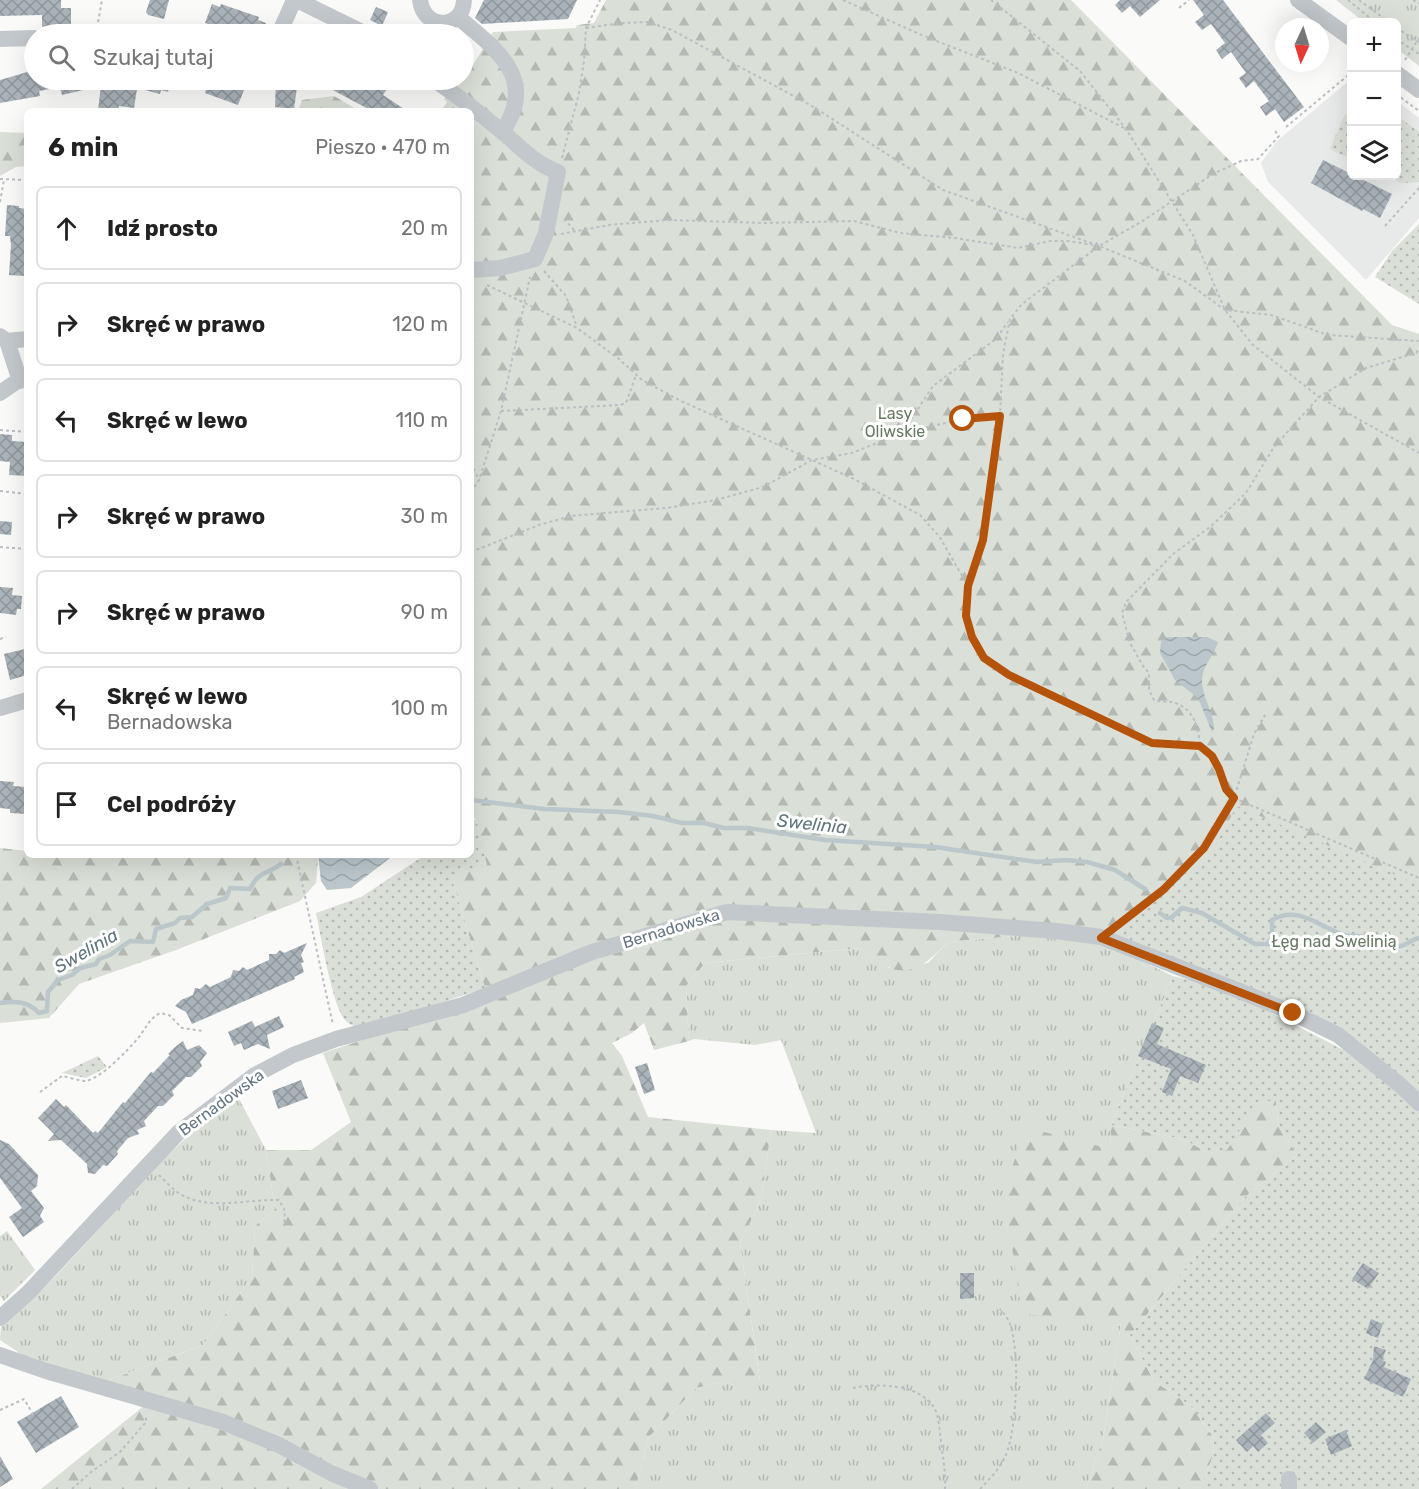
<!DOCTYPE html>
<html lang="pl">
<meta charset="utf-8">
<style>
body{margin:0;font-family:Rubik,sans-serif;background:#f6f6f6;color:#222}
.controls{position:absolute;right:18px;top:18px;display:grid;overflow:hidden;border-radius:9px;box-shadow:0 6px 24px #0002}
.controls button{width:54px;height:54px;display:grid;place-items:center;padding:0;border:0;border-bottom:2px solid #e0e0e0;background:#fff;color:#222;font:30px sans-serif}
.compass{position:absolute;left:1275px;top:18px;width:54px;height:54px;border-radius:50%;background:#fff;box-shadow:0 6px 24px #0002;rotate:184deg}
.stop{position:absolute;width:18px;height:18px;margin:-14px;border:4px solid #b45309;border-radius:50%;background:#fff}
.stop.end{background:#b45309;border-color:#fff;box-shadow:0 2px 6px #0008}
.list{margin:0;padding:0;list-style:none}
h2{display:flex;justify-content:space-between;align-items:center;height:78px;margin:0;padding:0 24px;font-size:26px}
h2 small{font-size:20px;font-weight:400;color:#767676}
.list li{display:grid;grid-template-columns:39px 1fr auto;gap:18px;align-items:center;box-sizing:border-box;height:84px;margin:0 12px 12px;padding:0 12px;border:2px solid #e0e0e0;border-radius:9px}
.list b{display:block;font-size:22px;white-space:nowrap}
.list p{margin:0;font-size:20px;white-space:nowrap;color:#767676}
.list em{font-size:20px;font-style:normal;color:#767676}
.icon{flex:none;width:33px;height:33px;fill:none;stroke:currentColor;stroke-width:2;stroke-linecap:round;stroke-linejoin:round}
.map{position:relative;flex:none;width:1419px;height:1489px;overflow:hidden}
.search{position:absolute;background:#fff;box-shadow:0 6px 24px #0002;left:24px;top:24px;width:450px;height:66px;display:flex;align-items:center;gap:15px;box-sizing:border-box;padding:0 21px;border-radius:33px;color:#767676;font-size:22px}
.panel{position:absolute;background:#fff;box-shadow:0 6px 24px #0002;left:24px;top:108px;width:450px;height:750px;border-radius:9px}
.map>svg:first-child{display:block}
.built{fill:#e8e9e9}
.grass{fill:url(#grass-tufts)}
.forest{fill:url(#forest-firs)}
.park{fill:url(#park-dots)}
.water{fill:url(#water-waves)}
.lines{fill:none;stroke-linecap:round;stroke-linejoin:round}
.stream{stroke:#bbc7cb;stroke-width:4.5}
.building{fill:url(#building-cross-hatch)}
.path{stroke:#bbbfc2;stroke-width:2;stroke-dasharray:3 3;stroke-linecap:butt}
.minor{stroke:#c3c8cc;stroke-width:16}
.route{stroke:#b45309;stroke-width:8}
.labels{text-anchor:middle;stroke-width:6;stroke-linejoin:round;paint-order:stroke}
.park-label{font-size:16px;fill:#687a64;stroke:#fff}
.street-label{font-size:16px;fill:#657683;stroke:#fff}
.water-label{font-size:18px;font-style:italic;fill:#60757c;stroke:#fff}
</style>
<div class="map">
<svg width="1419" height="1489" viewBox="0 0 1419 1489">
<defs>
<pattern id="grass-tufts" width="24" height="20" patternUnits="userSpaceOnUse" patternTransform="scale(1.5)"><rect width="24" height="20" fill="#dadfd7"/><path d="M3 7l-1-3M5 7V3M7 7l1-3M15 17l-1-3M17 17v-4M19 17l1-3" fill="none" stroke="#b4b9b4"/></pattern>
<pattern id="forest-firs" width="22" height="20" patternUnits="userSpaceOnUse" patternTransform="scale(1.5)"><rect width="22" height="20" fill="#dadfd7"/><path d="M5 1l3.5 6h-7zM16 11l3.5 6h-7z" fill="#b4b9b4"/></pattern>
<pattern id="park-dots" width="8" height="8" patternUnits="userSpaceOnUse" patternTransform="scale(1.5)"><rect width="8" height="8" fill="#dadfd7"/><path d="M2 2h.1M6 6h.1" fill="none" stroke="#b4b9b4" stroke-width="1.8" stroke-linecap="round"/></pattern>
<pattern id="water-waves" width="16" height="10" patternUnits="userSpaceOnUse" patternTransform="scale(1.5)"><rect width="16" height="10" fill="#bbc7cb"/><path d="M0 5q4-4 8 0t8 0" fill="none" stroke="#9ca6aa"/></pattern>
<pattern id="building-cross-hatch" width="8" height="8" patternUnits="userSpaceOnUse" patternTransform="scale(1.5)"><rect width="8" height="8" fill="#aab3b9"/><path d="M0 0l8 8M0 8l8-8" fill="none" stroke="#8e969c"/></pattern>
</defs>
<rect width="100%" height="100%" fill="#fafaf8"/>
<path class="built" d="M1351,79l1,97h44l1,-75 22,17v100l-53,62 -98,-98 -7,-19 16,-22z"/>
<path class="grass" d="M1336,0h83v66l-22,-17 -1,-27h-32z
M1015,936l79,2 79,38 -62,149 -1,25 -84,-22 91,193 4,3 -18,115 -17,50h-451l14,-52 47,-49 23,-5 41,-3 -20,-137 21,-43 10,-70 45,3 -35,-93 -26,5 -61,-6 -5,2 -3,-55 19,-23 156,-15 28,20 39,-5 20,-21z
M239,1099l27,51 9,59 -20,17 -3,51 -49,68 -99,37 -82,-24 -4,-6 -18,-12 1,-13c68,-56 121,-130 186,-190 16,-14 35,-26 52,-38z
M7,1231l28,39 -31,31 -4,-5v-60z"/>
<path class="forest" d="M606,0h465l321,325 27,9v764l-52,-44 -262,-122 -90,4 -67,6c-15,15 -35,37 -60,25 -9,-4 -18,-13 -27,-19l-156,15 -19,23 3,55 -35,9 -10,-27 -12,10 -20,10 10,13 26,61 123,13 -10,70 -21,43 20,138 -41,2 -23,5 -47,49 -14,52h-594l104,-84 -41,-23 99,-37 49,-68 3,-51 20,-17 -9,-59h45l40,-28 -28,-69 85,-28 77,-37 -34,-112 35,-11 -10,-46 -5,-3v-705h-30l6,-9 -3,-3 20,-19 29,-48 83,-4 1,-3 17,-2z
M334,96l22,13 -1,2h-57l4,-11z
M0,132l27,1v33l-11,1 -16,9z
M0,848l27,3v4h291v4l-2,24 -16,18 -124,49 -97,34 -30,34 -49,5z
M1258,1100l18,1 2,23 19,31 -53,43 -114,137 24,46 37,25 23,32 -1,18 -10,26v7h-117l17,-50 18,-115 -4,-3 -95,-7 -18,-121 21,-66 85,22 1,-24 72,14 26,14 18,-4z"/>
<path class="park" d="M1351,109v50l-21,-10 13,-31z
M1397,116l22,16v50l-18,1 -16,-7h11z
M1419,224v80l-44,-27 17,-26z
M1237,806l182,79v213l-52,-44 -262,-122 104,-76z
M476,819l11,46 -36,11 34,112 -119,40c-7,-1 -16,-2 -21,-8 -13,-15 -24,-84 -29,-107l45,-16 64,-42h46v-33z
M1173,976l50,12 140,72 56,48v381h-216v-7l10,-26 1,-18 -23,-32 -37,-25 -24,-46 114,-137 53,-43 -19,-31 -2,-23h-18l-31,49 -18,3 -26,-14 -72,-14z
M98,1056l9,11 -21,11 -24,-5z"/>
<path class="water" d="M1167,637h40l11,5c-4,14 -17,25 -16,40 1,17 12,31 12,47l-2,3 -14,-34 -23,-18 -15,-27 1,-11z
M318,855h76l-43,33 -24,2 -6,-9z"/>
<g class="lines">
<path class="stream" d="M471,800l73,9 75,3 34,4 29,7h22l20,5h24l77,12 110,7 102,15 29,-2 21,2 28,8 30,19
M1160,913l7,5h4l11,-10 20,5 53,31h12l5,-6v-18c26,-16 48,8 73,15 7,2 16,0 23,2 8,3 17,9 26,10 10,1 16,-7 25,-9
M0,1003c16,-2 28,-2 39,10l8,-2 1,-19 10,-12 14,-5 8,-7 16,-4 3,-5 11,-4 20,-14 23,1 3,-13 19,-6 5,-5 12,-1 15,-13 19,-6 4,-10 20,1c10,-20 16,-13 31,-25"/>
</g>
<path class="building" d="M0,0h61v8h10v17l-29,2v-12l-42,1z
M150,0h19l-5,19 -16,-4 -2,-3z
M484,0h93l-9,19 -86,5 -7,-6z
M1120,0h40l-20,17 -10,-11 -8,7 -7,-8z
M1193,0h30l81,107 -20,15 -9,-13 -9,7 -6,-9 9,-6 -15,-20 -8,7 -7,-10 7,-5 -15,-21 -9,7 -6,-9 9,-7 -14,-19 -9,6 -7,-8 9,-7z
M212,4l8,3 1,-3 38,13 -1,3 8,3 -4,11h-24l-33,-11z
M376,7l12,5 -6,14 -12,-6z
M34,70v10h47l2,10 -21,5 -2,-8 -21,4 1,5 -40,7v-23z
M123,80l14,2v-2h34l-3,12 -7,-2 -1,4 -15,-4 1,-4 -8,-3 -4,25 -15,-2 -1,5h-20l3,-26 20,2z
M209,80h39l-10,25 -33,-12z
M276,80h22l-4,29 -19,-2z
M314,80h58l15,9 -4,6 24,16h-35z
M1323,160l69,34 -12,24 -17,-9 -1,2 -51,-28z
M7,205l12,1v2l8,1v61h-3v6l-15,-1 2,-30 -1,-9h-5z
M0,434l12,1v6l15,1v34l-18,-1 1,-13 -10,-1z
M0,521l12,1 -1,13 -11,-1z
M0,587l13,1 -1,7 10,1 -1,13h-4l-1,6 -16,-2z
M25,649l2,26 -17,5 -6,-26z
M0,781l14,1 -1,4 13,1 1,27 -17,-1v-4l-10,-1z
M307,943l-6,12 3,7 -3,1 3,9 -10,5 1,2 -103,45 -6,-12 -11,-6 6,-6 12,-5 2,-7 5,1 6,-5 4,3 21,-10 2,-7 6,1 4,-4 4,3 22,-10v-6h7l4,-4 4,3z
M279,1016l5,11 -17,8 3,14 -12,-5 -14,6 -3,-7 -7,3 -6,-14 24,-11 3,6z
M1152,1023l12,5 -7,16 49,21 -8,18 -18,-7 -8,20 -10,-4 9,-23 -33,-13z
M183,1041l4,9 12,-5 8,8 -7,9 2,4 -11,11h-5l-14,14 2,4 -11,11h-5l-14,15 2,5 -9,4 2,4 -11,4 -11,13 1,3 -11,12 -4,-1 -8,9 -7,-1 -1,-9 -26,-24 -13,1 6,-7 -16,-16 18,-19 8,8 2,-2 27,28 2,-2 3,2 25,-31 2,1 26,-31 2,1 17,-18 -2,-1 7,-7z
M647,1063l8,27 -11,4 -9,-27z
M301,1080l7,18 -30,11 -6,-18z
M0,1140l9,4 29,31 -1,11 -6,5 13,17 -4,8 4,6 -21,15 -14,-20 13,-9 -22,-30z
M1363,1263l16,10 -11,16 -16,-10z
M960,1273h14v25l-14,1z
M1371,1319l12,5 -5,14 -12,-5z
M1374,1346l12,4 -4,10 4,2 -2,5 27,12 -8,18 -39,-18 9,-19z
M61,1396l18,31 -43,26 -19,-31z
M1266,1413l9,10 -14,12 7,8 -10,9 -5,-6 -6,6 -11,-12z
M1316,1422l10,10 -13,11 -9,-10z
M1346,1430l6,16 -21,9 -6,-16z
M0,1456l13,23 -13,8z"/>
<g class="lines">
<path class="path" d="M843,0l81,36 94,37 106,55
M991,0l89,71 46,58 67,106 32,75 28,35 66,52 100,56
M1348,0l27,22
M1359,0l30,22
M1413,0l6,3
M1179,8l10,-8
M586,28l36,-5 26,-1 24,8 140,76 131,84 156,56 86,35 40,29 46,5 57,20 91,6
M1396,28l23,14
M96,34l6,-34
M1396,39l23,15
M1405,60l14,-22
M1396,94l23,17
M1286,127l66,-55
M1275,131l4,5 -21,23 -17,2 -28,13 -72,48 -42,24 -77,58 -12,15 -7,35 -4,79 -9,68 -7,39 -15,46 -2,30 6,21 12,21 25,17 143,68 48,3 12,9 7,14 7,20 8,9 185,80
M562,158l17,-65 5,-32 2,-33 14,-28
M0,179l27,1
M0,202l4,-22
M564,219l10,11
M1385,226l34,-38
M561,234l48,-9 60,-5 95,3 90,-2 46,12 55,5 63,10 32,-7h18l26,4
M544,271l22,25 11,31
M487,285l90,43 42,31 23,21 39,21 173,78 66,36 19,21 29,50
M501,411l119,-6 6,-2 10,-28
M0,430l27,2
M902,433l61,-14 36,-3
M471,463l8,17
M0,491l27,3
M471,492l8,-12 22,-69 29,-134
M0,547l27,2
M471,552l68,-27 32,-9 95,-8 50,-8 47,-13 49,-27 40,-7 50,-20 31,-47 63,-47 12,-17
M0,639l6,-2
M1200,744c-2,-16 -5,-32 -22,-40 -8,-4 -16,-1 -24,-4l-5,-10v-17l-6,-7 -13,-23 -8,-30 4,-11 47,-48 37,-27 36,-34 28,-46 45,-50 47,-29 50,-15 3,-4
M296,855l37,170
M1115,927l48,-37 41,-43 30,-49 20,-64 11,-19
M40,1092l22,-16c7,1 16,5 23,5 15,-1 44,-32 54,-44 7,-9 10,-18 21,-24l9,2 13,13 21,3
M159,1175c7,7 16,17 25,21 27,14 65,3 95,4l6,11 -1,15
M853,1388c25,-5 73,-5 84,26 2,8 3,19 4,28 2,16 5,31 4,47
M0,1410l24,-11 10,17
M72,1489l19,-17 29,-20 26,-30v-7
M980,1489c10,-10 22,-23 27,-37 10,-28 13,-99 3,-128 -2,-6 -6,-10 -10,-15"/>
<path class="minor" d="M297,0l69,34
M420,0c4,31 43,30 44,0
M1298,0l54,39
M458,17c38,32 81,62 44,115
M279,34l15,-34
M0,39l34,-1
M1396,73l23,17
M434,80c25,16 48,35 71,54 17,15 31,30 53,38l-12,61 -11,26 -35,9 -29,2
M0,336l7,5 20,-2
M7,341l13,40
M0,393l26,-18
M0,708l27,-8
M0,1318l28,-25 150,-160 77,-58 38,-20 43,-16 127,-34 129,-53 135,-40 212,10 117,9 45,6 146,57 46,19 45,22 62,50 19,18
M0,1355l46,16 174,50 59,24 54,29 37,15
M1289,1489v-10"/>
</g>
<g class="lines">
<path class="route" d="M963,419l37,-3 -17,124 -15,46 -2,30 6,21 12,21 25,17 143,68 48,3 12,10 7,13 7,20 8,9 -30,50 -41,42 -62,48 192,75"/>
</g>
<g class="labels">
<g class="park-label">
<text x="895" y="419">Lasy<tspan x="895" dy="18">Oliwskie</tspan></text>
<text x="1334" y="947">Łęg nad Swelinią</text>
</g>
<g class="street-label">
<text transform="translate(671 928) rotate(-17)" y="6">Bernadowska</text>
<text transform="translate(221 1102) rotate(-36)" y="6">Bernadowska</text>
</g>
<g class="water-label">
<text transform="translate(812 824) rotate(6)" y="6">Swelinia</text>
<text transform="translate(86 951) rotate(-30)" y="6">Swelinia</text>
</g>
</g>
</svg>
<div class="controls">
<button>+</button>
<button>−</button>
<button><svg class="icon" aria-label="layers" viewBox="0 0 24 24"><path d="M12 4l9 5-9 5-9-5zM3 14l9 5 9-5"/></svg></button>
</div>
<svg class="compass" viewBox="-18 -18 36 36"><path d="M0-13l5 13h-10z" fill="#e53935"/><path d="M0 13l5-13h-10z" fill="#767676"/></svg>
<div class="stop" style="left:963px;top:419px"></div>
<div class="stop end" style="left:1293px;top:1013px"></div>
<div class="search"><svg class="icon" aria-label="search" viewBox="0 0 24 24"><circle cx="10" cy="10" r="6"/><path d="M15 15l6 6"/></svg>Szukaj tutaj</div>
<section class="panel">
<h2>6 min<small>Pieszo · 470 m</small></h2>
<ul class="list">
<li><svg class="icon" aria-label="ahead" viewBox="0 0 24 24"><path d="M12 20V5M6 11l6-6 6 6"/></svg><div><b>Idź prosto</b></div><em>20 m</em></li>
<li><svg class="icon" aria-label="right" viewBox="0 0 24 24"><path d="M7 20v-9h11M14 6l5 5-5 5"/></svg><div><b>Skręć w prawo</b></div><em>120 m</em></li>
<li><svg class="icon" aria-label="left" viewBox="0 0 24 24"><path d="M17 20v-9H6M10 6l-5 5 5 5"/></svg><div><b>Skręć w lewo</b></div><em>110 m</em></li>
<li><svg class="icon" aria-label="right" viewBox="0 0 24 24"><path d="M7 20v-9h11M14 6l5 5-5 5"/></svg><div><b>Skręć w prawo</b></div><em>30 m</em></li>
<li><svg class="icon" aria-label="right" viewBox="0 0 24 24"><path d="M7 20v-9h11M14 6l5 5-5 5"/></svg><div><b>Skręć w prawo</b></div><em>90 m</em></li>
<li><svg class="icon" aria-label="left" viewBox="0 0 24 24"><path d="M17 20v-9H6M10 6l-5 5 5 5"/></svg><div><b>Skręć w lewo</b><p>Bernadowska</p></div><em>100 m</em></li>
<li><svg class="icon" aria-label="arrive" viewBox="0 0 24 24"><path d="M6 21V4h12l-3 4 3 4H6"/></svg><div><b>Cel podróży</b></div></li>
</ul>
</section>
</div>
